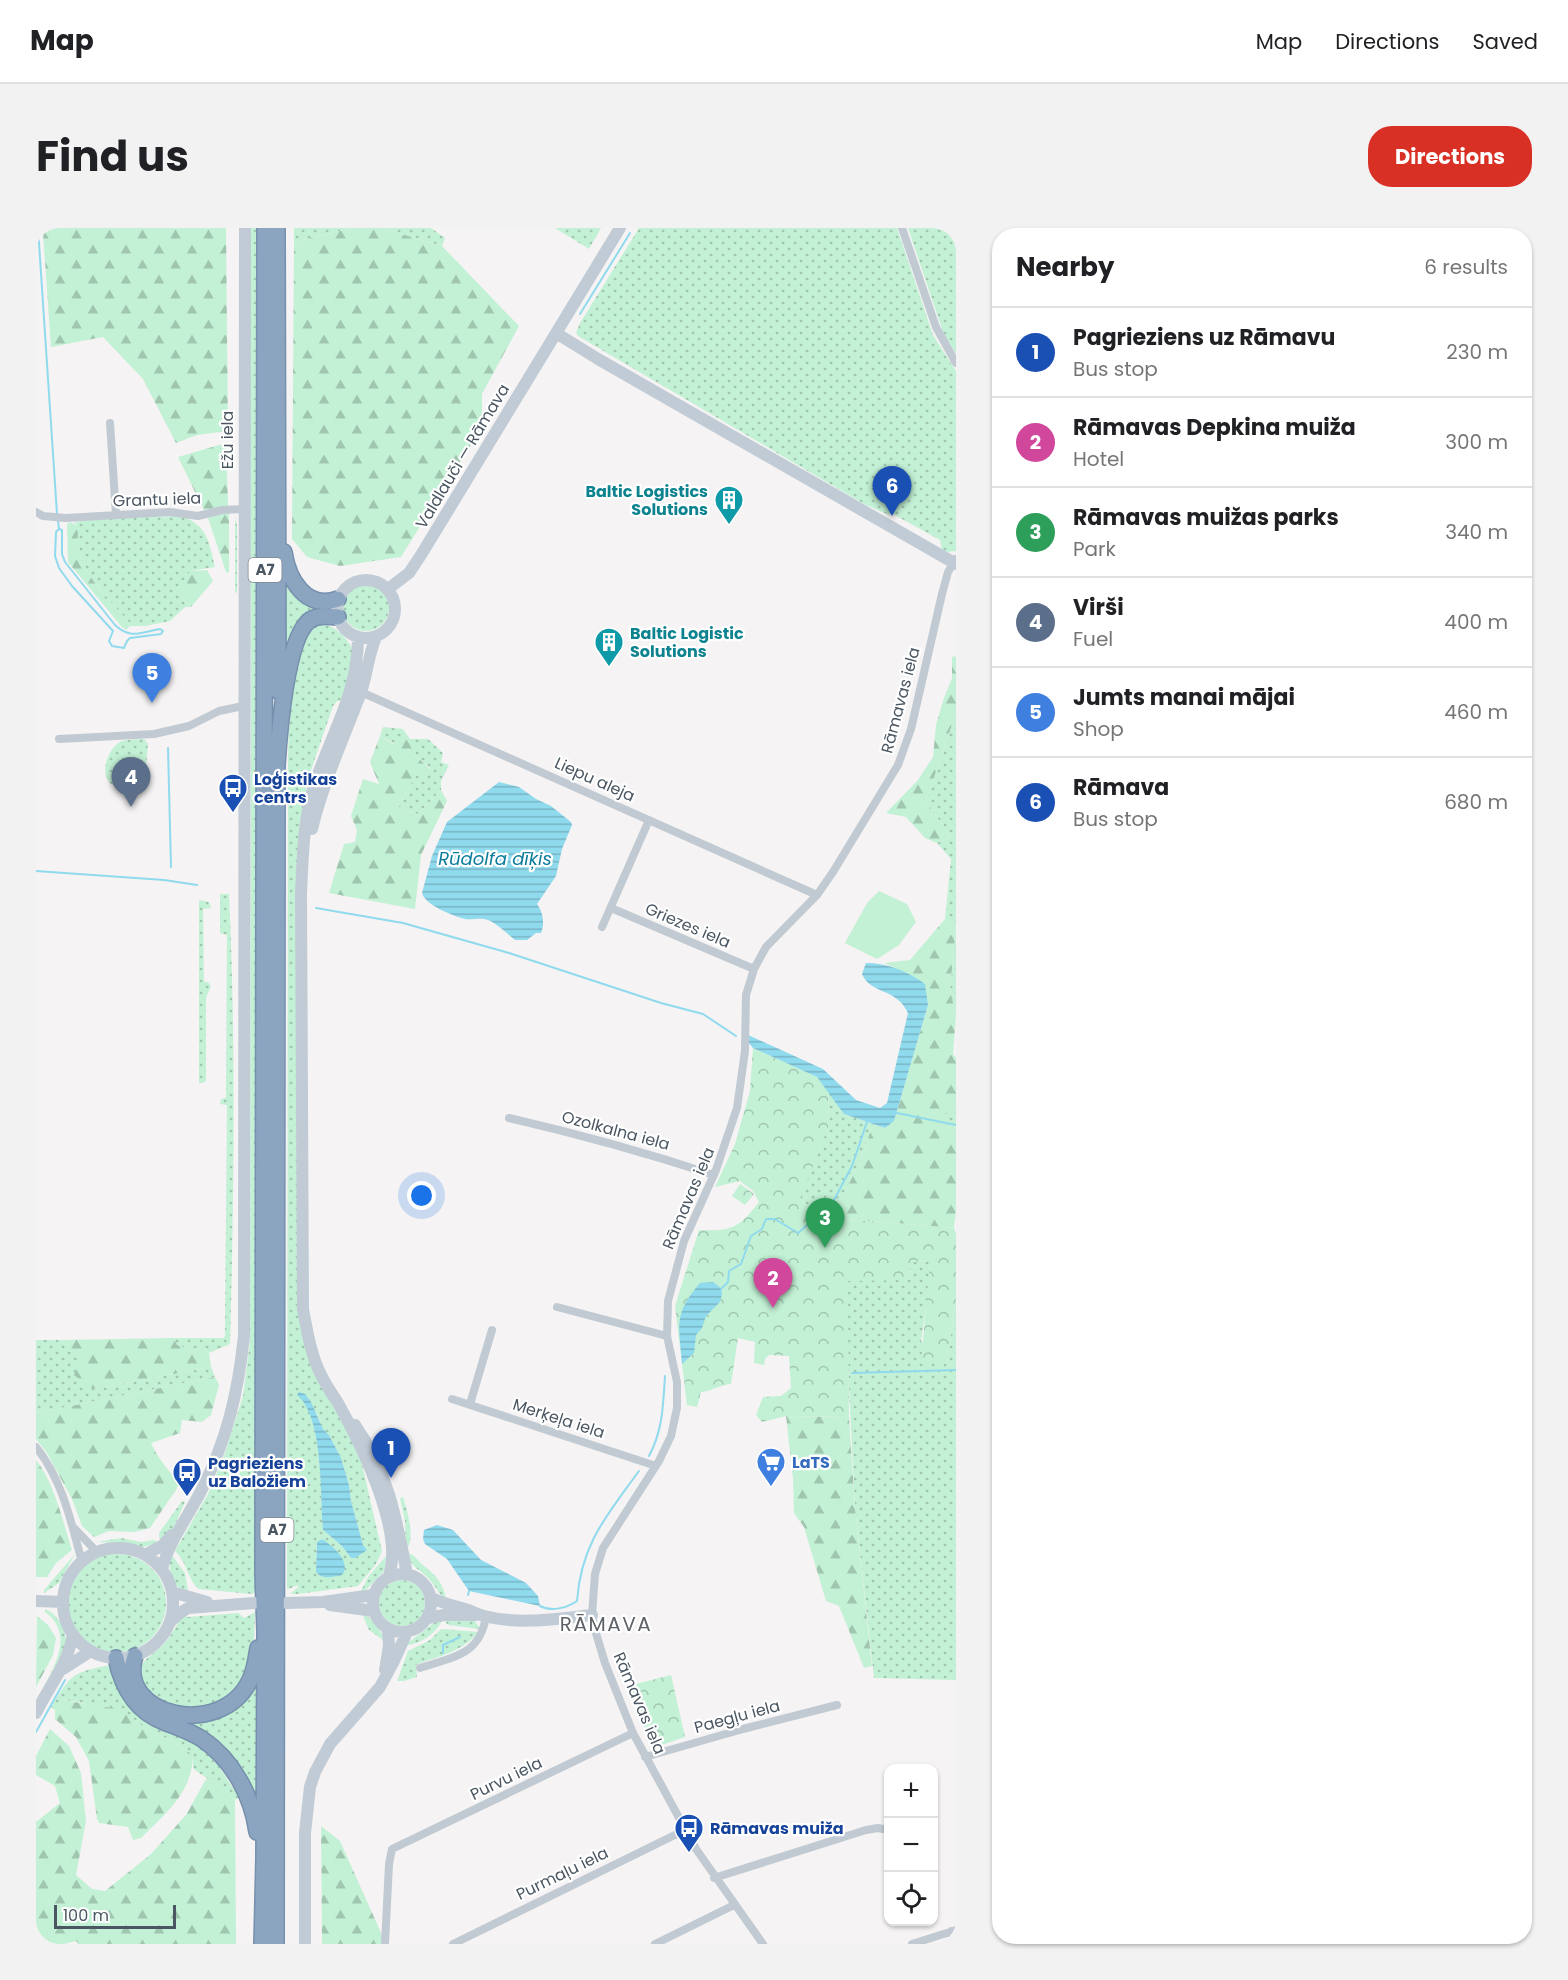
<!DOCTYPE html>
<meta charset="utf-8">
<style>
body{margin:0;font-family:Poppins,sans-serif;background:#f2f2f2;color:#202124}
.controls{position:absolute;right:18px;bottom:18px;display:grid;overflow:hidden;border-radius:12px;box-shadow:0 2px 4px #0004}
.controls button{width:54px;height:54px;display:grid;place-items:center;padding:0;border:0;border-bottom:2px solid #e0e0e0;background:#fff;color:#202124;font:30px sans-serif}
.scale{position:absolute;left:18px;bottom:15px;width:122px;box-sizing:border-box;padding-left:6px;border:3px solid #4a5661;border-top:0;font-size:16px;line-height:21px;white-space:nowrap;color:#4a5661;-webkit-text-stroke:4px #fff;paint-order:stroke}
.you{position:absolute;left:386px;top:968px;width:21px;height:21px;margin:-15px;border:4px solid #fff;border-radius:50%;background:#1a73e8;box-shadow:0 0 0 9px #1a73e833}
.badge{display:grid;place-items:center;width:39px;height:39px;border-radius:50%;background:#d93025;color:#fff;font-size:20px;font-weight:700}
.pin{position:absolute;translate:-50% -50px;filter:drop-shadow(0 2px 3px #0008)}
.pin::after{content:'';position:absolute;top:32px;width:21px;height:18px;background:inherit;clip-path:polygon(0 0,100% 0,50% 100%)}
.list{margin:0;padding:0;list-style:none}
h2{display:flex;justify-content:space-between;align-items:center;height:78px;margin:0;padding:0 24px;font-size:26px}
h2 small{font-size:20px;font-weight:400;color:#757577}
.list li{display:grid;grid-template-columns:39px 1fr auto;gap:18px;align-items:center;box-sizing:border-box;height:90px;padding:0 24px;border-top:2px solid #e0e0e0}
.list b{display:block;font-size:22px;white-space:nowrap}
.list p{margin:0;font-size:20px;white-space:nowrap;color:#757577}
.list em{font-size:20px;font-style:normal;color:#757577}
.icon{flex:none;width:33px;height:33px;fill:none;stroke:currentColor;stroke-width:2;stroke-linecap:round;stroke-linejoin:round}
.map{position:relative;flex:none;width:920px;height:1716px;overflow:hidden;border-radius:24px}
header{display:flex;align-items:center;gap:36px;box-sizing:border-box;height:84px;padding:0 30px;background:#fff;border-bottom:2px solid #e0e0e0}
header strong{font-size:28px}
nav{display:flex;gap:33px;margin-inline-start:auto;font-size:21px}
.intro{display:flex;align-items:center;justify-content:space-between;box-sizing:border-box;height:144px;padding:0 36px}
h1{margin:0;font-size:42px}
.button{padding:15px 27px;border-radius:24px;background:#d93025;color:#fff;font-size:21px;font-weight:700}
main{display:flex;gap:36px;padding:0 36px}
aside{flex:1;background:#fff;border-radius:24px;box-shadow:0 2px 4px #0004}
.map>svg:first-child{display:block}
.grass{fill:url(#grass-dots);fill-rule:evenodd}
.forest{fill:url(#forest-firs)}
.park{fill:url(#park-crowns)}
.pitch{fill:#c3f1d5}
.water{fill:url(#water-rules)}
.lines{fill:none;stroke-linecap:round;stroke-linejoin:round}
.stream{stroke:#90daee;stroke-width:2}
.highway-casing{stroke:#7690ad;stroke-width:18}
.street{stroke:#c1cad2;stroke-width:8}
.secondary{stroke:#c1cbd6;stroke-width:12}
.highway{stroke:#8ba5c1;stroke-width:15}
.labels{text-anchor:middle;stroke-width:4.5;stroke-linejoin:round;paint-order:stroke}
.shield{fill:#fff;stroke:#808990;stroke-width:1.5}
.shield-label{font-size:15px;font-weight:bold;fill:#4a5661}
.street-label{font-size:16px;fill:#4a5661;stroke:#fff}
.culture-label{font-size:16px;font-weight:bold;fill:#0d838f;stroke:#fff;text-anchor:end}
.transit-label{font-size:16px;font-weight:bold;fill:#164399;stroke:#fff;text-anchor:start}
.shop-label{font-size:16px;font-weight:bold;fill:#366cbe;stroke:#fff;text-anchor:start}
.water-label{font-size:18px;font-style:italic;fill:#0c7c9b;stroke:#fff}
.quarter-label{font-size:20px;letter-spacing:1.5px;fill:#5f6368;stroke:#fff}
</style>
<header>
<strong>Map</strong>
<nav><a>Map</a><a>Directions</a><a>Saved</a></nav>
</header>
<div class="intro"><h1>Find us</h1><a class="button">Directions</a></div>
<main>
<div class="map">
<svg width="920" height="1716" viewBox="0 0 920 1716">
<defs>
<pattern id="grass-dots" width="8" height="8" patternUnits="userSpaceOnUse" patternTransform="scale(1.5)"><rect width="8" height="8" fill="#c3f1d5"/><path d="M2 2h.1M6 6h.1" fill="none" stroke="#a0c6b0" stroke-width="1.8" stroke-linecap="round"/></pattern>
<pattern id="forest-firs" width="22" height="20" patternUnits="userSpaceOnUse" patternTransform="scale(1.5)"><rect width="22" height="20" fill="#c3f1d5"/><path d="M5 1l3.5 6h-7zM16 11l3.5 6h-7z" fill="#a0c6b0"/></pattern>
<pattern id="park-crowns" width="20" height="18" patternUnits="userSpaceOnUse" patternTransform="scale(1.5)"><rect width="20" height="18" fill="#c3f1d5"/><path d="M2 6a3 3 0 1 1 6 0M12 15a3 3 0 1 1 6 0" fill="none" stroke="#a0c6b0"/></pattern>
<pattern id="water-rules" width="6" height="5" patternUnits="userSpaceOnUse" patternTransform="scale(1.5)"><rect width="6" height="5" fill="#90daee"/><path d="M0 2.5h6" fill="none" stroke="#78b4c4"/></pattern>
</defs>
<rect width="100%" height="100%" fill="#f5f3f3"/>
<path class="grass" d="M213,0h7l-1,1364 -3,2 -53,-5c-11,-8 -12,-27 -24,-38l33,-57 15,-35 20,-63 7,-55 1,-660z
M258,0h58l-58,14z
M345,0h50l14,10 -3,8z
M519,0h46l-12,21z
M603,0h258l36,107 23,36v180l-9,1 -5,-2 -2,-10 -49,-27 -2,2 -25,-11 -286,-168 -2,-3 4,-10z
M872,0h48v126l-13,-22z
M146,288c26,10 27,26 33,51l-25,4 -8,28 9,8h-6l-15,14 -25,5h-15l-2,-5c-16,-18 -45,-46 -49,-71 -2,-8 -1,-16 -1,-24l-4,-4 49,-5z
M199,290l2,7v68l-2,-1z
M251,354l37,26 -37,59 -1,-84z
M307 380a23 23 0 1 1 46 0a23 23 0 1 1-46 0Z
M282,396c15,-1 29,13 35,26l-8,50 -8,1 -4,5 -25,73 -3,19 -8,198v305l19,75 37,66 8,18 21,91 -6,13 -18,22 -60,8h-8l7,-6 2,2 -2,-5 -8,4 -2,-1 1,-824c1,-32 2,-122 30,-140zM268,1173l13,13 6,15 6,6 12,23 8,27 2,16 12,44 -12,13 -9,-12 -19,-16c-3,-39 1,-96 -19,-129zM286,1311l11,9 -17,24 1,-30z
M920,485v303l-6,-26 6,-64 -11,-7 6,-60 -14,-16 13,-7 -24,-35z
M347,499l20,2 7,10h18l15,14 -2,9 8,3 -8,16v9l-23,24 -12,-3 -8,-5 18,-31 15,-6 -16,-14 -35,-19z
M104,511h4l4,5 -3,34 -9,5 -1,-8h-2v6l-17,2v3c-19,-5 -10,-36 4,-44 6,-3 13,-2 20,-3z
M184,666h9c7,150 5,300 1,450l-21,9 -6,-5 -10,2 -16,-5 -3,-7h50l1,-3 2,-230 -7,-1 1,-5 5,-1 1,-163 -7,-2z
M163,672l10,2 2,6 -8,1 1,73h4l3,4 -5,12v83l-4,2h-3z
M792,863l16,23 29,10 -11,32 -29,62 -13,-1 -21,-19 30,-73z
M920,877v27l-6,-3 -11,-11z
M894,1033l-2,34 -7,46 26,23 9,-65v381l-82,-2 -19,-170 -7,-140v-88h61l1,-18z
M0,1112h26l18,21 13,28 118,-22 4,10 -179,36z
M367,1269c4,12 13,43 3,53l-1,-29 -5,-23z
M146,1273l3,1 -11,25 -12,14 -3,-4v-4z
M85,1310l20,4 13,-2 5,3 -16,4 -20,-4 -26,-1z
M372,1325c7,2 9,7 15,12 12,10 21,18 23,35 -7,-5 -10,-13 -16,-20 -8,-10 -20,-12 -22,-27z
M39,1326l-16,29 -15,10v-3z
M135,1326l14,19 3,18 -9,-2c-9,-11 -11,-21 -8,-35z
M32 1375a49 49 0 1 1 98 0a49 49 0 1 1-98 0Z
M350,1328l-1,14 -17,18 -8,5 8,-16z
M343 1375a23 23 0 1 1 46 0a23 23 0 1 1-46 0Z
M9,1381c15,6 23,25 21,40l-30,52c14,-27 42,-65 9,-89z
M219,1384c-1,24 0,47 -11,68 -18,34 -70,41 -95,12 -5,-6 -11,-12 -9,-21 2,-13 15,-17 24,-27 8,-9 12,-20 21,-29l3,2 50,-4 6,5z
M326,1385c10,5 20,18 24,29l-17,-12z
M410,1390l29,3 5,8 -31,-4 -3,-2z
M407,1391c-9,17 -21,24 -39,27l31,-24z
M408,1401l34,3c-15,20 -40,24 -62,33l1,12 -13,4h-7l11,-30 22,-11 10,-10z
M75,1437l17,36 21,22 50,23 19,19 21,32 -4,3c-14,-15 -27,-19 -42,-32v-13l-25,-16 -22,-10 -15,-12 -52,-15 -17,-2 -7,10 -4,-3c20,-32 20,-35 60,-42z
M220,1456v113l-68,-73c33,-3 49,-13 68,-40z"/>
<path class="forest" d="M15,0h175l2,203 -31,4 -21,8 -33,-64 -40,-42 -52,10 -8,-114z
M316,0h29l61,18 77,80 -37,68v33l-81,130 -61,9 -33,-9 -15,-18 2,-297z
M190,215l2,63 -24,4 -26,-53z
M193,285v60l-3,-1 -19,-57z
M34,294l8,4c0,8 -1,16 1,24 4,25 33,53 49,71l2,5 -4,4 -5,-4 -53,-64 -1,-38z
M171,342l6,11 -22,26 -9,-8 -4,-11 12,-17z
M920,428v57l-30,88 24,35 -13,7 -12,-5 -19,-21 -20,-4 32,-33 15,-23 3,-32 8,-27 8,-20v-21z
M344,508l13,8 7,-8 13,8 2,11 16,15 -15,5 -18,31 8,5 12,3 23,-24 6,11 -26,54 -6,54 -86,-16 15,-49 11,-2 2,-12 -6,-14 12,-37 16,5 -9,-22z
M909,691l11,7 -6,64 6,25 -3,39 3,4v47l-16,13 10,11 6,3v78l-2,18 -121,-10 29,-62 11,-32 12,4 9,-7 34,-116 -33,-37 -11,-5 26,-3z
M138,1110l3,7 16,5 10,-2 6,5 2,14 -118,22 -19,-14 5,-14 -17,-21z
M179,1149l4,8 -8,30 -9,7 -20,-2 -2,13 -29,10c8,18 18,26 28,42l-29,43 -16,4 -25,-1 -15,6 -12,-11 -10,-27 -25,-46 -11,-14v-26z
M750,1188l63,1 6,91 17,158 -8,2 -25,-62 -13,-5 -22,-74 -10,-14 -1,-34z
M0,1232c18,22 27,62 36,90l-16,13 -9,14h-11z
M1,1388l11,9 8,13 -3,17 -17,32z
M26,1472l56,9 13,8 15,12 22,10 25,16c-1,38 -27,58 -52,83l-8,2 -5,-13 -29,-4 -2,-4 -8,-58 -13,-24 -21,-18v-9z
M14,1501l19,17 12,27 5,48 -10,54 16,14 13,2 46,-37 35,-39 20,-36 16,7 13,14 1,144h-157l-3,-3 -12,3h-28v-122l24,-19 -5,-17 -19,-11v-19z
M285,1598l19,15 42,94v9h-60z"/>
<path class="park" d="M717,820l64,29 11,14 1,34 -29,74 20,18 134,11 2,6v65l-9,65 -26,-1 9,-102 -20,1 -1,18 -61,1 1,136 -63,-1 -24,6 -6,-7 7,-18 18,-1 10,-8 -2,-32 -20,-1 -4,4 -1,6 -10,-2 1,-21 -17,-4 -7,46c-11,1 -19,7 -30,8l-4,15 -10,-2 -12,-99 24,-76c33,1 39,-1 60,-28l-6,-11 -13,-10 -25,6 20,-43 15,-53z
M704,956l14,10 -9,11 -13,-9z
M635,1447l14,62 -32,11 -25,-62z"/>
<path class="pitch" d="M843,663l28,13 9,18 -17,23 -22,14 -32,-16 22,-40z"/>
<path class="water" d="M463,554l20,5 17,12 15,7 20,16 1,3 -10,24 -6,27 -19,28c6,8 8,20 4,29h-5l-9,7h-12c-10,-8 -16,-15 -27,-20 -6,-3 -16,0 -23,-1 -12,-3 -40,-14 -43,-26l10,-37 15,-34z
M830,735c22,0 41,8 59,21l3,21 -34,116 -9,7 -41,-14 -27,-37 -64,-29 -6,-7 1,-6 75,34 33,31 24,8 7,-5 21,-90c-12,-26 -37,-18 -46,-39z
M677,1054l8,6 1,6 -2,8 -14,14 -4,12 -6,7 -2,18 -12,11c-3,-40 -9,-49 18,-81z
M263,1164l6,2 6,8 12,27 6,6 12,23 8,27 2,16 12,44 4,5 -12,8h-4l-9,-12 -19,-16c-3,-34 1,-113 -26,-135z
M401,1297l16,5 28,30 45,23 12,13 2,10 -71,-15 -22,-32 -22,-15 -2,-5 1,-9z
M286,1311c11,7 30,23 20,36 -10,2 -19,5 -26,-3l1,-30z"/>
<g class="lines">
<path class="stream" d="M2,0l19,286
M544,86l50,-81
M22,292l1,9 3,1v24l3,8 50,63c16,15 26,7 45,4l3,2 -2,3 -31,4 -3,3 -3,7 -12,-2 -3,-5 4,-10 -41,-45 -13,-18 -4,-12 1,-24 3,-3
M132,520l3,119
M0,643l128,9 33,5
M280,680l87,15 106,30 152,50 42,11 33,22
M861,885l59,12
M685,1061l7,-7 1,-11 12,-7 10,-28 11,-7 4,-10h9l23,14 17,-15 10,-1 27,-51 15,-44
M816,1145l104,-3
M613,1228c14,-26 14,-51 16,-80
M432,1367l1,-4
M504,1378c11,6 27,2 37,-5 4,-57 30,-86 62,-130
M407,1425v-8l17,-8
M0,1504l29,-52"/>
<g class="highway-casing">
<path id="highway" d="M241,0l1,463
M248,324c4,27 22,59 54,47
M99,1428c-19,61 87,84 115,24 5,-10 6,-21 8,-32
M80,1430c6,29 19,53 48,64 13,5 26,9 38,17 31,21 50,57 55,93
M226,1716l2,-85 1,-227 -2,-58 2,-1346
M240,1716l1,-1179c2,-30 9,-128 33,-145 8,-5 18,-4 28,-3"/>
</g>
<path class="street" d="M866,0l34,99 20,36
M74,195l6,92
M0,284l7,4 23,2 104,-6 28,4 24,-6 21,-1
M325,464l456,203
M23,511l95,-5 35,-8 30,-15 24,-5
M575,680l143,61
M566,699l47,-107
M473,890c70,16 138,35 205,57
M521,1079l110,29
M416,1171l204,67
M434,1176l22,-74
M0,1219c27,34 35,75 46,115
M38,1300l23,24
M384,1440c32,-11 60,-12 66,-52
M609,1529l98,-28 94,-24
M678,1650l152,-48 12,-2 5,1
M915,1703l4,13
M349,1716l4,-80 3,-15 241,-116
M417,1716l232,-114
M619,1716l79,-39
M727,1716l-67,-95 -63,-116 -28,-70 -10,-33 -3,-15 3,-41 8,-26 56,-87 12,-25 6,-28v-26l-10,-46 1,-35 16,-60 32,-71 21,-62 8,-57 1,-56 8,-26 12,-22 51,-52 16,-23 65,-107 13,-36 31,-135 6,-22 8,-13
M876,1716l44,-14"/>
<path class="secondary" d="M520,105l42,26 358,205
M301 381a29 29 0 1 1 58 0a29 29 0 1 1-58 0Z
M352,361l21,-16 12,-18 199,-327
M322,409c0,56 -26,95 -43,146 -12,35 -12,73 -14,110l2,416c4,22 8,46 18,66 5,10 11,19 17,28 23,41 66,127 51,173
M276,601c11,-46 31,-89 48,-134 7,-19 8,-39 16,-58
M319,1197c34,49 41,92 52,149
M27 1375a55 55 0 1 1 110 0a55 55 0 1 1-110 0Z
M109,1327l18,-10 9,-10
M126,1341c6,-26 27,-54 39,-78 26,-51 37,-98 43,-155l1,-1108
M337 1375a29 29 0 1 1 58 0a29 29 0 1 1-58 0Z
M136,1364l35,10
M396,1370c10,5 19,7 30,10 8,2 15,6 22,8 35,9 73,3 108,-1
M0,1373l27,1
M250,1375l37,-1 50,-7
M294,1377l44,6
M392,1390l16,-3h32
M134,1394l10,-9 8,-5 66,-5
M27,1441l28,-18
M349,1442l4,-24 -1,-17
M0,1485c14,-29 31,-46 37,-79
M269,1716v-111l5,-46 5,-15 15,-28 50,-57 13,-24 14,-31"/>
<use href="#highway" class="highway"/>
</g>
<defs>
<g id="building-pin" transform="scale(1.5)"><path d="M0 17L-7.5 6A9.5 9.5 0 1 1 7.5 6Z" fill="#0f9aa8" stroke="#fff"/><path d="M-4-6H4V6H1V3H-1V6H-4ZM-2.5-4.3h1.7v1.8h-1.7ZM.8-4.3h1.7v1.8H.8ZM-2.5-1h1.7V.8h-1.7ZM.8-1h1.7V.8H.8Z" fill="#fff"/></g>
<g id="bus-pin" transform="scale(1.5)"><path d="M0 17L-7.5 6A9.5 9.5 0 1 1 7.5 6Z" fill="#1a4fb4" stroke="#fff"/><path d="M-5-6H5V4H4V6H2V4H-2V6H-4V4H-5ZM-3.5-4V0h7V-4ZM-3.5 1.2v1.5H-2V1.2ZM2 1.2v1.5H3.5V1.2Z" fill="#fff"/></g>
<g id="supermarket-pin" transform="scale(1.5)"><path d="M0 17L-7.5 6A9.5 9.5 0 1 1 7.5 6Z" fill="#3f7fe0" stroke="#fff"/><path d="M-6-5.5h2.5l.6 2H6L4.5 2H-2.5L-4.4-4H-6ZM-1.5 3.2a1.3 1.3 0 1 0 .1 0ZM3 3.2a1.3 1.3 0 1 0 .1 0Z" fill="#fff"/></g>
</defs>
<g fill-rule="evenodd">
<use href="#building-pin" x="693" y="272"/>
<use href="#building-pin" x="573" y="414"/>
<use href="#bus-pin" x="197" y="560"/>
<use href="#supermarket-pin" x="735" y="1234"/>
<use href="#bus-pin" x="151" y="1244"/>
<use href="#bus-pin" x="653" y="1600"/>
</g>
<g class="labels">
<g class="shield">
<rect x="212.5" y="330" width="33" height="24" rx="4.5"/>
<rect x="224.5" y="1290" width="33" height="24" rx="4.5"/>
</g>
<g class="shield-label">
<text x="229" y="347">A7</text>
<text x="241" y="1307">A7</text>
</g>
<g class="street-label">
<text transform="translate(191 212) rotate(-90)" y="6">Ežu iela</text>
<text transform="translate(426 228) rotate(-59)" y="6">Valdlauči — Rāmava</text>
<text transform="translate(121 271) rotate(-2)" y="6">Grantu iela</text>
<text transform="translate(864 472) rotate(-75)" y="6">Rāmavas iela</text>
<text transform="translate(559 551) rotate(24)" y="6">Liepu aleja</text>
<text transform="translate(652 697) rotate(23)" y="6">Griezes iela</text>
<text transform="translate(580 902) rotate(15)" y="6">Ozolkalna iela</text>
<text transform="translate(652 970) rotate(-67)" y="6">Rāmavas iela</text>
<text transform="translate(523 1190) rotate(18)" y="6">Merķeļa iela</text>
<text transform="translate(604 1475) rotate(67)" y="6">Rāmavas iela</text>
<text transform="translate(701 1488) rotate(-15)" y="6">Paegļu iela</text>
<text transform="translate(470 1550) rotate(-26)" y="6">Purvu iela</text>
<text transform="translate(526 1645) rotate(-26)" y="6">Purmaļu iela</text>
</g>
<g class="culture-label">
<text x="672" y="269">Baltic Logistics<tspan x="672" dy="18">Solutions</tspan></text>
<text x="594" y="411" text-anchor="start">Baltic Logistic<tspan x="594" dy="18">Solutions</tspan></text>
</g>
<g class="transit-label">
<text x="218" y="557">Loģistikas<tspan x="218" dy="18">centrs</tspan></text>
<text x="172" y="1241">Pagrieziens<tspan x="172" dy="18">uz Baložiem</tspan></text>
<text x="674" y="1606">Rāmavas muiža</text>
</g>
<g class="shop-label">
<text x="756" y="1240">LaTS</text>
</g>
<g class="water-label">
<text x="459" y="637">Rūdolfa dīķis</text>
</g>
<g class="quarter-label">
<text x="570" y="1403">RĀMAVA</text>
</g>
</g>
</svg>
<div class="controls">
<button>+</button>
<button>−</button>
<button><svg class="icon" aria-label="locate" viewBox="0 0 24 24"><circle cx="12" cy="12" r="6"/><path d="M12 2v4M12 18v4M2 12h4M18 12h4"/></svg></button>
</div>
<div class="scale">100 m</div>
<div class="you"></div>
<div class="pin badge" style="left:355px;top:1250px;background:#1a4fb4">1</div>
<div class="pin badge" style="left:737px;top:1080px;background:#d1479c">2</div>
<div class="pin badge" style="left:789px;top:1020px;background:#2e9e5b">3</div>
<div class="pin badge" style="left:95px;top:579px;background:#5c6f8a">4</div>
<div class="pin badge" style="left:116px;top:475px;background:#3f7fe0">5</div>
<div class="pin badge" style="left:856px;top:288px;background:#1a4fb4">6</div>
</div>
<aside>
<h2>Nearby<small>6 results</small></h2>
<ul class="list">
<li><span class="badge" style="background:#1a4fb4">1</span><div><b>Pagrieziens uz Rāmavu</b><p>Bus stop</p></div><em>230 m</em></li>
<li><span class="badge" style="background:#d1479c">2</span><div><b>Rāmavas Depkina muiža</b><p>Hotel</p></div><em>300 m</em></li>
<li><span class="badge" style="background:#2e9e5b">3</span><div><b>Rāmavas muižas parks</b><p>Park</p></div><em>340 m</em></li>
<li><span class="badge" style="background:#5c6f8a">4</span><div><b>Virši</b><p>Fuel</p></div><em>400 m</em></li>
<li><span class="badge" style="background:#3f7fe0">5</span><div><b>Jumts manai mājai</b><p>Shop</p></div><em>460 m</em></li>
<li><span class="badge" style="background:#1a4fb4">6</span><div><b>Rāmava</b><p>Bus stop</p></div><em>680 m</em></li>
</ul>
</aside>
</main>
